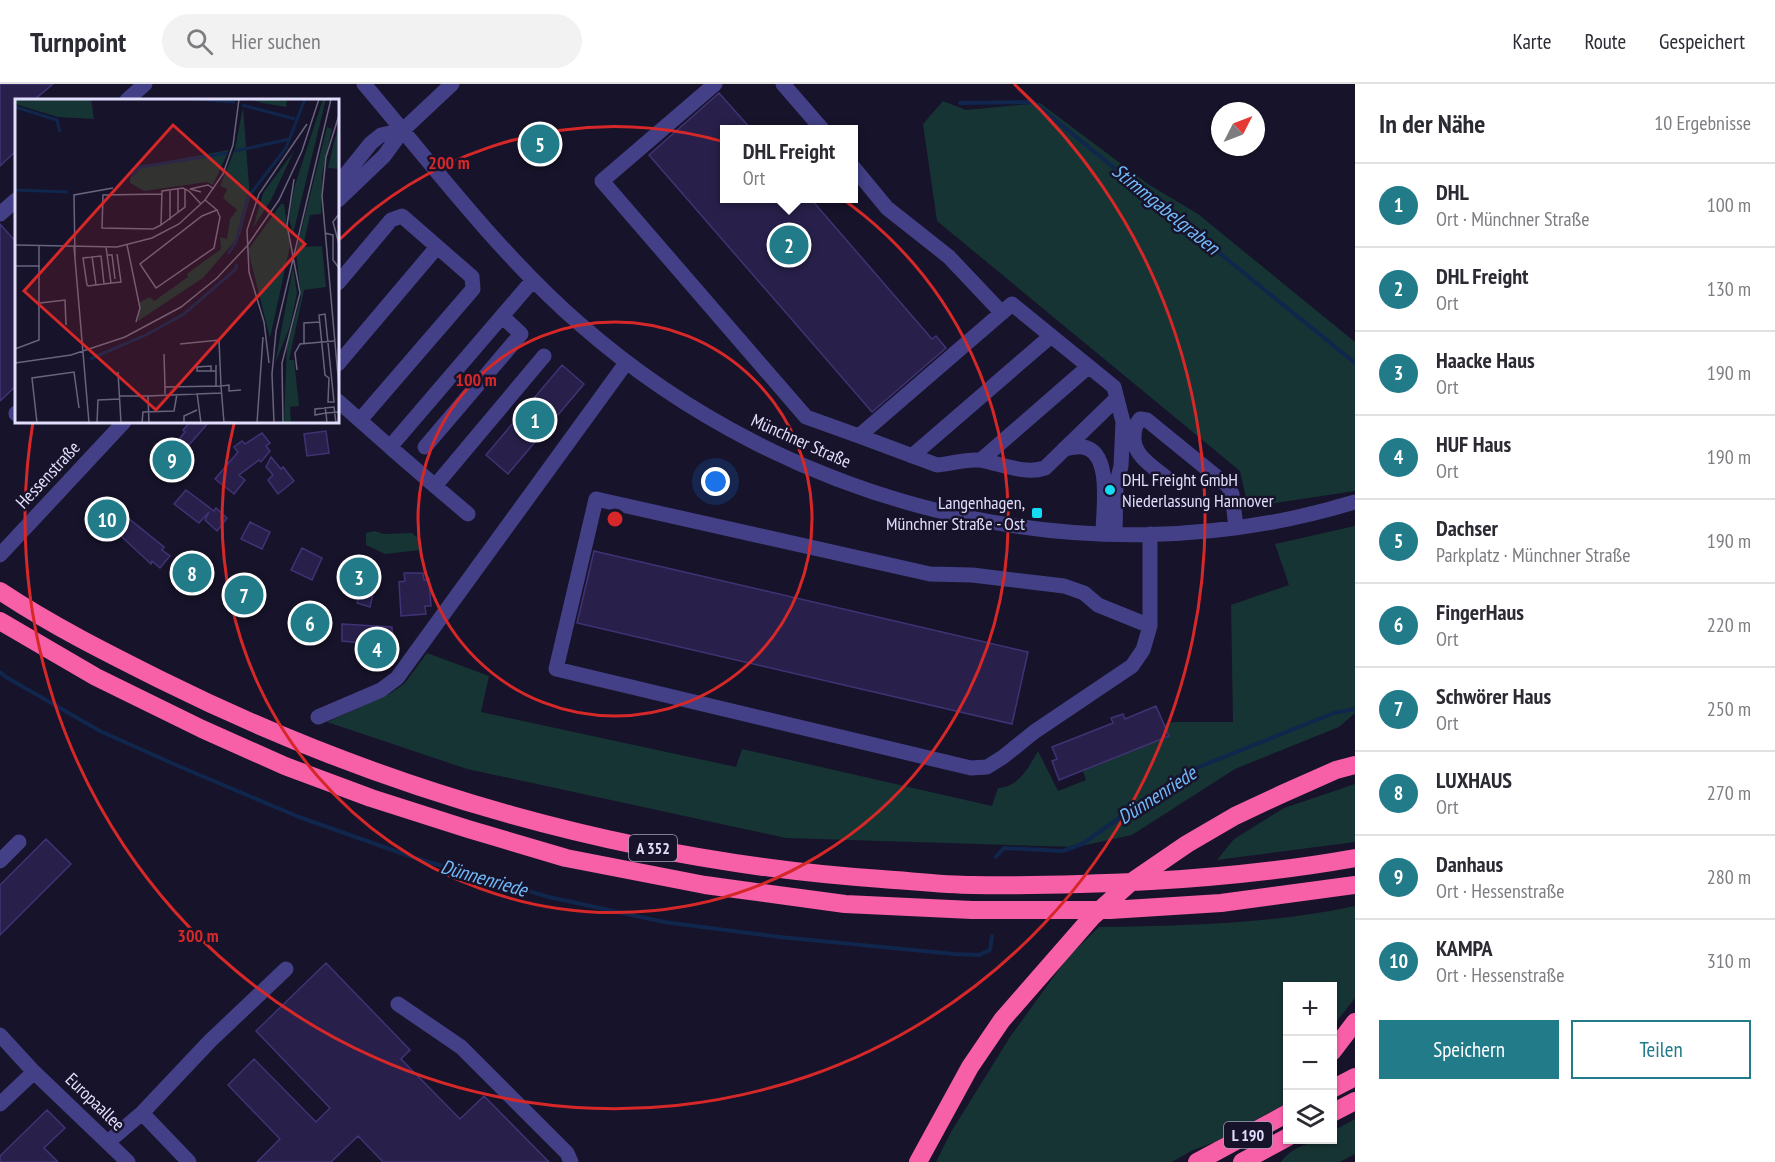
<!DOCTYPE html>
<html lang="de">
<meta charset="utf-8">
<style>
body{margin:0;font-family:"PT Sans Narrow",sans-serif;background:#f2f2f3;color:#2b2b33}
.controls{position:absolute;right:18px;bottom:18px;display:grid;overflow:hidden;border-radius:0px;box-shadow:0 2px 4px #0004}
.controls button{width:54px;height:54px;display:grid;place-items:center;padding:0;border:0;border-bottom:2px solid #e1e1e2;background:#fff;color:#2b2b33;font:30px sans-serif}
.compass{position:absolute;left:1211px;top:18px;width:54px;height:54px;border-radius:50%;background:#fff;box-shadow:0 2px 4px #0004;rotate:48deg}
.you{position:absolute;left:716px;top:398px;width:21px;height:21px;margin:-15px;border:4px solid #fff;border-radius:50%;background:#1a73e8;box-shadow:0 0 0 9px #1a73e833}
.badge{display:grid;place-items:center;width:39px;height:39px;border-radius:50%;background:#217b89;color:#fff;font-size:20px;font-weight:700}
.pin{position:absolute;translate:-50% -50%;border:3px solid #fff;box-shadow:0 2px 6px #0006}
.popup{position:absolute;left:720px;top:41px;width:138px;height:78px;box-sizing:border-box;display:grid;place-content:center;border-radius:0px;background:#fff;filter:drop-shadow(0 2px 4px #0005);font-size:20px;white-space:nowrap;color:#7c7c81}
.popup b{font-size:22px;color:#2b2b33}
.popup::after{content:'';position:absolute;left:50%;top:100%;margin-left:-12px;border:12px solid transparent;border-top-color:#fff}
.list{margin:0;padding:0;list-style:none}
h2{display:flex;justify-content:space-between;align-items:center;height:78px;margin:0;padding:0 24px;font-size:26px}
h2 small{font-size:20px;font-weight:400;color:#7c7c81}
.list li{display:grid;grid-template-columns:39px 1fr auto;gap:18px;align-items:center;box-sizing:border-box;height:84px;padding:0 24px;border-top:2px solid #e1e1e2}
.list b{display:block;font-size:22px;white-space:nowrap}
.list p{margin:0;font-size:20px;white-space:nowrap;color:#7c7c81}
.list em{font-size:20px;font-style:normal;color:#7c7c81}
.actions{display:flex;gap:12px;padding:18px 24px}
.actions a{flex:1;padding:14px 0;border:2px solid #217b89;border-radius:0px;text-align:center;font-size:21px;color:#217b89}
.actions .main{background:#217b89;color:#fff}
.icon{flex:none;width:33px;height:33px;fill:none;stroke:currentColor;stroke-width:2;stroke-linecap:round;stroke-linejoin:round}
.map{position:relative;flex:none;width:1355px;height:1078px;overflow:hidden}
header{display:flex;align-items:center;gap:36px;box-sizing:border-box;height:84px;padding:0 30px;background:#fff;border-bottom:2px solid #e1e1e2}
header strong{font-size:28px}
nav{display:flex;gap:33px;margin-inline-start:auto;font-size:21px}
.search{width:420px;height:54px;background:#f2f2f3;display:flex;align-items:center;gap:15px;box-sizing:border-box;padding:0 21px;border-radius:33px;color:#7c7c81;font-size:22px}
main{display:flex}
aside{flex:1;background:#fff}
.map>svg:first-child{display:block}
.green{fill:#163433}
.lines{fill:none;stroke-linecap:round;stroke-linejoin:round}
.stream{stroke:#10264c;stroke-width:4}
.building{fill:#28204a;stroke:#403375;stroke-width:1.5}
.minor{stroke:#434087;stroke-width:15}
.highway{stroke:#f75fa7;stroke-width:18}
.ring{fill:none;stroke:#d62828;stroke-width:3}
.poi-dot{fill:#14dcf3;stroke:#17132a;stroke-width:2}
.labels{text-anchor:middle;stroke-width:5;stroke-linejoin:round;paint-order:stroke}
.shield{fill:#17132a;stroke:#a4a1be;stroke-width:1.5}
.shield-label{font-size:16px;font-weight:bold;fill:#e1defd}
.street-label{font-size:18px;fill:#e1defd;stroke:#17132a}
.poi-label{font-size:18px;fill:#e1defd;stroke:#17132a;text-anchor:start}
.water-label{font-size:20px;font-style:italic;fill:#71b9f8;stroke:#17132a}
.inset-river{fill:none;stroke:#10264c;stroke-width:3}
.inset-road{fill:none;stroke:#68647e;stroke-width:1.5}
.view{fill:#d62828;fill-opacity:0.15;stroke:#d62828;stroke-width:3}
.inset-edge{fill:none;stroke:#e1defd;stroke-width:3}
.centre{fill:#d62828;stroke:#17132a;stroke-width:3}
.ring-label{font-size:18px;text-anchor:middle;font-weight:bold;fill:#d62828;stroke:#17132a;stroke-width:5;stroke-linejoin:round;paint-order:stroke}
</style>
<header>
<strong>Turnpoint</strong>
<div class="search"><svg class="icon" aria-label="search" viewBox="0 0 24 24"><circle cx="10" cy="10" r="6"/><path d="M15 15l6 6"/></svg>Hier suchen</div>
<nav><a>Karte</a><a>Route</a><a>Gespeichert</a></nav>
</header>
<main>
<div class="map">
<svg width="1355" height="1078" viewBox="0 0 1355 1078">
<rect width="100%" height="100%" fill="#17132a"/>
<path class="green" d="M943,17l23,9 74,-7 108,81 50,30 157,128v149l-107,16 -8,-36 -303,-250 -14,-97z
M1355,442v187l-16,14 -104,42 -103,66 -56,12 -290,-9 -319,-69 -140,-47 64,-29 14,-10 22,-30 62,23 -8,36 255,55 6,-18 250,57 6,-18c21,-1 30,-20 40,-37l20,40 28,-11 -3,-9 85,-35 -4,-11 9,-3h60l-2,-117 58,-20 -14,-41z
M375,447l9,3 28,-1 8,7v10l-35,4 -19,-9v-12z
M1355,700v58l-138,18 17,-21 50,-31z
M1355,822v92l-22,28 -1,-40h-44v113l-3,5 -70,38 -24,9 -19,11h-236l15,-30 59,-95 58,-80 31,-30c85,-1 172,-3 256,-21z
M1355,1035v35l-15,8h-59c11,-16 34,-22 51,-22l1,-9z"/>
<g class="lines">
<path class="stream" d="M960,19l73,-1 322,261
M0,588l6,5 94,54 76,34 123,52 116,41 134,39 115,25 116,15 174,17 25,1 11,-5 2,-14
M996,773l8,-9 59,3 19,-7 102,-71 150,-60 21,-4"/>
</g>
<path class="building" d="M0,0h53l-19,16h-18v51l-16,15z
M719,9l32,36h-27v69h86l122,141 4,-3 10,12 -74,64 -223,-257z
M0,140l16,18v144l-16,15z
M562,281l22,19 -76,90 -22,-19z
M190,338h19l-27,31 3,3 -20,24 -12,-10 32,-38 -2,-2z
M326,347l3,22 -22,3 -3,-22z
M262,349l8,10 -4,3 4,5 -9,11 -2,-2 -20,15 6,5 -11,14 -19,-15 23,-27 -4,-5 8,-6 3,3z
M271,373l10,12 2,-2 11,14 -16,13 -10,-14 5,-5 -7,-8z
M186,406l28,21 2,-3 11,10 -10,13 -12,-11 4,-8 -10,11 -25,-19z
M106,415l4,3 2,-3 13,10 -3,4 42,34 -2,3 8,6 -10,12 -8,-7 -1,3 -42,-39 -7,8 -14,-12z
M250,438l20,10 -8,17 -21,-10z
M302,464l20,10 -10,22 -21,-10z
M594,467l434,101 -16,72 -435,-101z
M187,475l19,8 -9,20 -19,-8z
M353,478l19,6 -6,24 -20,-5z
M404,489h19l1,7 5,-1 2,27h-6l1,8 -25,2 -2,-34 6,-1z
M237,494l25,13 -11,21 -25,-13z
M360,506l13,4 -3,13 -13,-4z
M304,526l21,10 -8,17 -21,-11z
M342,540l50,3v35l-30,-1v-18l-20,-2z
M1156,622l13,30 -110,44 -7,-19 5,-2 -5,-12 61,-24 -2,-5 12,-4 2,5z
M46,755l25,25 -71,71v-50z
M326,879l84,87 -9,9 59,60 24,-23 65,66h-166l-25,-26 -27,26h-74l23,-23 -52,-54 26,-26 62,63 14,-14 -74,-77z
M47,1026l18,18 -21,20 14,14h-58v-6z"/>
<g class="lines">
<path class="minor" d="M364,0c68,80 137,172 217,241 208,182 506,259 774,177
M715,0l-113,97 204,236 53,19
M783,0l39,45
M127,16l18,-16
M854,84l33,40 62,49 53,56
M338,100l33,-41 10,-8 22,-5
M338,116l46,-44 19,-26 49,-46
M0,130l16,-14
M338,199l53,-63 11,-4 70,61 1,12 -113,131
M338,280l99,-117
M338,317l52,46 143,-167
M16,330v-1
M390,363l45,39 109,-130
M425,363l96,-113 -19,-18
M1064,365c5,-1 13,-3 19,-2 30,5 20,64 20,86
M912,372l139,-120
M981,376l107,-93
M1169,396c-14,-12 -36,-24 -35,-43 0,-7 1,-12 6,-18l7,1 81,66 4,8 4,33
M435,402l33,28
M1115,449l1,-47 5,-20 2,-44 -9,-35 -102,-83 -153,132 78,29c15,-1 27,-6 42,-5 22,3 44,15 66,8l71,-69
M1150,450v92l-52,-21 -14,-12 -20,-7 -92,-11 -42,-1 -334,-75 -40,170 415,99 16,-1 16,-10 31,-25 98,-66 11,-16 7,-24
M0,471l124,-133
M318,633l63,-27 16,-12 229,-315
M0,777l19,-19
M398,920l63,43 106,106 4,9
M0,951l34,37
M0,1020l34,-32 94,90
M142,1029l68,-72 76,-72
M108,1058l34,-29 47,49"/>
<path class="highway" d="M0,507c51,34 107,62 161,89 225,112 471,182 721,199 30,2 61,6 91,6 60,1 119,-1 178,-4 68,-4 137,-11 204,-23
M0,537l96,56 106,52 83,37 86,32 97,31 98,29 139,27 140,19 127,6h138l111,-7 134,-18
M1332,968l23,-30
M1332,1005l23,-12
M1332,1029l23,-12
M918,1078l52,-95 32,-47 90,-103 38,-34 57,-39 48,-28 47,-22 54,-24 19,-5
M1197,1078l91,-49
M1242,1078l46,-25"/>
</g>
<g class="ring">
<circle cx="615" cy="435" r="197"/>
<path d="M340 155A393 393 0 1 1 234 340"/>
<path d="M1014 0A590 590 0 1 1 33 338"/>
</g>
<g class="poi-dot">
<circle cx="1110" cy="406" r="6"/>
<rect x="1031" y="423" width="12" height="12" rx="3"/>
</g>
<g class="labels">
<g class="shield">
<rect x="629" y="751" width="48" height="26" rx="4.5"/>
<rect x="1224" y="1038" width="48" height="26" rx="4.5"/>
</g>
<g class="shield-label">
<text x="653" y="770">A 352</text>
<text x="1248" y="1057">L 190</text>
</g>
<g class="street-label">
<text transform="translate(801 357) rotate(24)" y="6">Münchner Straße</text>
<text transform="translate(48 391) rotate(-47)" y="6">Hessenstraße</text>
<text transform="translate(95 1018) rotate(44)" y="6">Europaallee</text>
</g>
<g class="poi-label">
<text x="1122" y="402">DHL Freight GmbH<tspan x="1122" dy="21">Niederlassung Hannover</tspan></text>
<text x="1025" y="425" text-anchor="end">Langenhagen,<tspan x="1025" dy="21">Münchner Straße - Ost</tspan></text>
</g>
<g class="water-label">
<text transform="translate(1166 125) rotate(39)" y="7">Stimmgabelgraben</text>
<text transform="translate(1157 711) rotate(-33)" y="7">Dünnenriede</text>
<text transform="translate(484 794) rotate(16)" y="7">Dünnenriede</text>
</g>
</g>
<g transform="translate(15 15)">
<rect width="324" height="324" fill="#17132a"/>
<path d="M0,0h76l3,20 -36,-2 -43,-13zM234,0h38l-1,8 -24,-4zM308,0h3l-33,135 -4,-16 5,-30zM228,8l7,91 -10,37 -37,43 -65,43 2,-19 10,-5 4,4 34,-24 -1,-3 34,-25 -1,-12 7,2 3,-20 7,-9 -14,-12 4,-9 -7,-3 15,-37zM312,28l5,2 -10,46 -1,39 -11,1 -7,32 19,-1 4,41 -22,3 -15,70h5l5,46 -9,1 1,16h-7l3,-77 14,-49 -5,-45zM323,30l1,40 -11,-1 6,-26zM214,51l-16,35 -6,-3 -63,9 -14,-8v-5l11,-12zM279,52l-23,49 -18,28 10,-35zM266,105h3l6,42 -20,92 -22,-88zM278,168l4,26 -7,33 -15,38z" fill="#163433"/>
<path class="inset-river" d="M179,0l41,3M227,6l53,14M0,8l42,13 3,12M220,52l55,-12M117,77l8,-9 88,-14M0,91l53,2M213,155l8,-12 12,-45 38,-49 19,-49M75,260l56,-24 38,-21 51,-44 2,-6"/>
<path class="inset-road" d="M324,16l-13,42 -4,39 17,192M170,90v18l-24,18 1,-34 21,-3 6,3 12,13M186,93l-11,-3 18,-4 6,4M190,101l12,10 -15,6 -62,48 16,24 58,-40 6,-31 -3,-7M163,113v-23M324,115l-6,8 6,22M155,121v-30M146,126l-8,4 -51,-1 1,-33 59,-1M310,134l8,2v25l6,8M0,146l102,2 35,-9 27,-14 26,-24 18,-26 10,-29 6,-46M112,146l13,63 -4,14M59,148l15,176M92,156h5l3,24M77,157l4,29M60,159l-1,-63 39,-7M0,167h25M96,184l10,-1 -4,-28M89,185l-3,-28 -18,2 4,27 1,1 23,-3 -5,-36M25,204l25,-3 1,25M310,215l9,88h-6l1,-24 -4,-3 -6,-60zM165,245l39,-4 2,46 8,-1v6l12,-1M289,245v-21l16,-1M0,250l24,-9v-94M149,255l1,33M0,264l56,-8 54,-18 56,-30 36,-29 30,-32 32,-46 23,-49 17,-52M254,264l-5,-41 -15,-50 -2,-42 12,-36 48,-70M201,266v21M282,271l-2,-17 5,-9 34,-3M196,272h-14v-4l14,-1v5h5M103,273l3,51M182,294l4,30M150,295v-7l56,-1 3,37M104,297h29M310,308l1,6 -11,2v-6l19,-2 2,16M210,323l22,1M22,324l-5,-45 42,-6 5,36M82,324l1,-23 22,-1M127,324l1,-11 31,-1 3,-17M134,324l-1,-27 73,-3M169,324v-7l13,-6M242,324l6,-86M259,324l-2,-49 4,-43 55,-232M268,324l-1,-60 18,-70 -13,-68 7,-46M312,324l-1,-10 13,-1"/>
<path class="view" d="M158,26l132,119 -149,166 -132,-119z"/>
<rect width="324" height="324" class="inset-edge"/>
</g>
<circle cx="615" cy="435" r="9" class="centre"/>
<g class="ring-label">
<text x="449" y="85">200 m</text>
<text x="476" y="302">100 m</text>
<text x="198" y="858">300 m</text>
</g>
</svg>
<div class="controls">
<button>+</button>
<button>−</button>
<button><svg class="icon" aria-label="layers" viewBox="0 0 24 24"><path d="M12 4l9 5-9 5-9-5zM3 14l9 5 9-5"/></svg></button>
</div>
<svg class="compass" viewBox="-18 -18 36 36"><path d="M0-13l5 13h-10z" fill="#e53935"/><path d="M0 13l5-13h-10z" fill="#7c7c81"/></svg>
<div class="you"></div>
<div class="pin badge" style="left:535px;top:336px">1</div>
<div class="pin badge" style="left:789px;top:161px">2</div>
<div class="popup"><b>DHL Freight</b>Ort</div>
<div class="pin badge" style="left:359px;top:493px">3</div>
<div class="pin badge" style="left:377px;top:565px">4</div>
<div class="pin badge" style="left:540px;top:60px">5</div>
<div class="pin badge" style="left:310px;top:539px">6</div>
<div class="pin badge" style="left:244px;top:511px">7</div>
<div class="pin badge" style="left:192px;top:489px">8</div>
<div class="pin badge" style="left:172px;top:376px">9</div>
<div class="pin badge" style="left:107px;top:435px">10</div>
</div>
<aside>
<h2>In der Nähe<small>10 Ergebnisse</small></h2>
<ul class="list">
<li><span class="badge">1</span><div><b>DHL</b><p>Ort · Münchner Straße</p></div><em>100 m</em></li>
<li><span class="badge">2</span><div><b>DHL Freight</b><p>Ort</p></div><em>130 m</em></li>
<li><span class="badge">3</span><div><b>Haacke Haus</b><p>Ort</p></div><em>190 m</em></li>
<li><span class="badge">4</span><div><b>HUF Haus</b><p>Ort</p></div><em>190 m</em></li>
<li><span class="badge">5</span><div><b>Dachser</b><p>Parkplatz · Münchner Straße</p></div><em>190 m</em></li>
<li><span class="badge">6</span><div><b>FingerHaus</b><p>Ort</p></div><em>220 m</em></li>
<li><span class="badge">7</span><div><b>Schwörer Haus</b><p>Ort</p></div><em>250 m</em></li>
<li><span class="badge">8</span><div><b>LUXHAUS</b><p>Ort</p></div><em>270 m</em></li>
<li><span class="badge">9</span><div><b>Danhaus</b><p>Ort · Hessenstraße</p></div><em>280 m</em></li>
<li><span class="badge">10</span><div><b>KAMPA</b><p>Ort · Hessenstraße</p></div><em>310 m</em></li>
</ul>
<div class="actions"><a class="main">Speichern</a><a>Teilen</a></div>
</aside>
</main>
